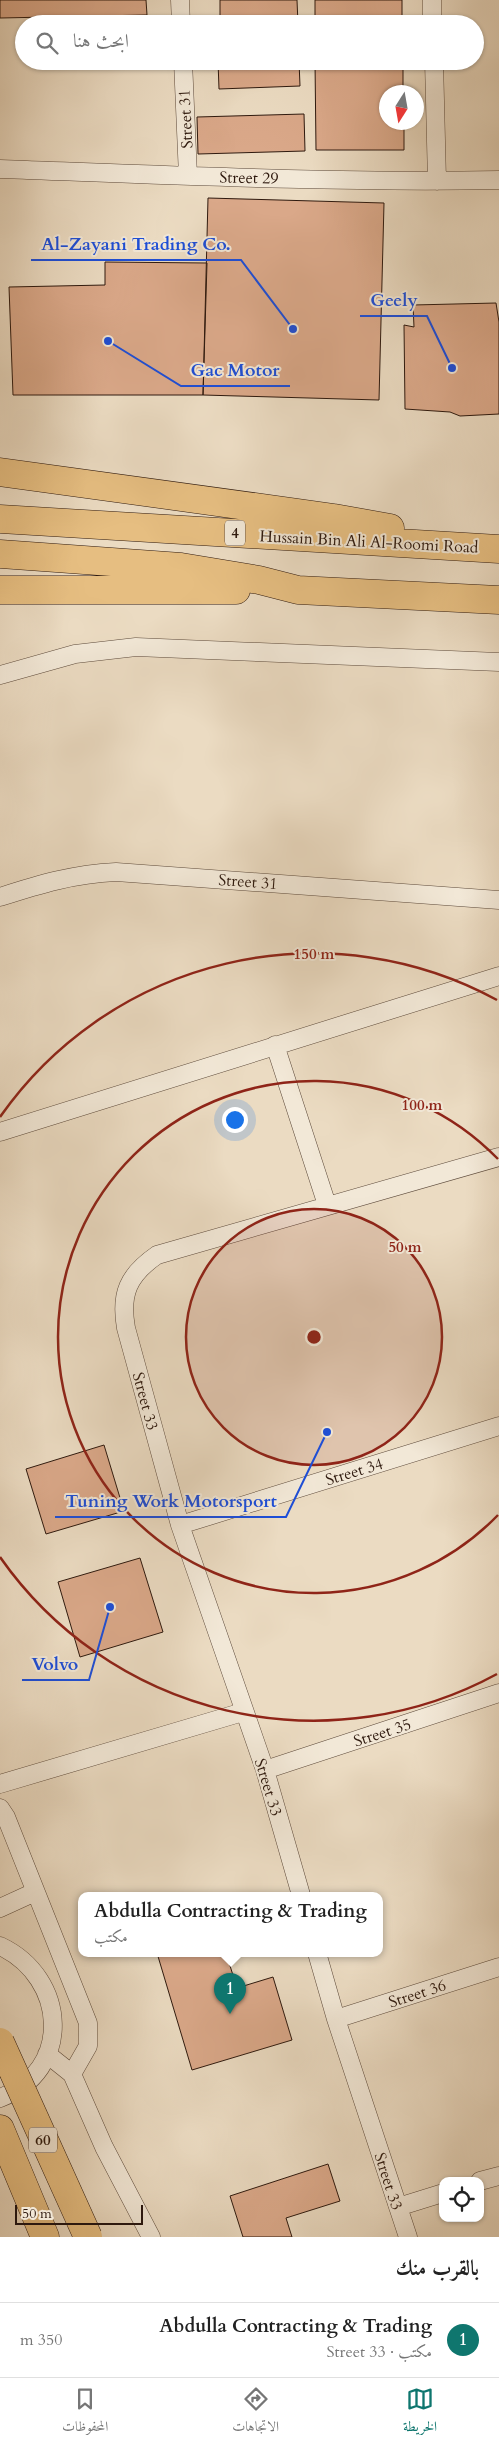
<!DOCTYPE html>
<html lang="ar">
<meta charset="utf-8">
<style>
body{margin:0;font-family:Cardo,Amiri,serif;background:#f2f2f2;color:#222;direction:rtl}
.controls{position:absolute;right:15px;bottom:15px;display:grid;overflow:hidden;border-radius:10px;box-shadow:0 1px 4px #0004}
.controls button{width:45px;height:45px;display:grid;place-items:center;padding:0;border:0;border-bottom:1px solid #e0e0e0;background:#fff;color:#222;font:25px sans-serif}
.compass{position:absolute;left:379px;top:85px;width:45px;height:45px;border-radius:50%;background:#fff;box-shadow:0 1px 4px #0004;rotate:191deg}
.scale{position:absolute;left:15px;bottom:12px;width:128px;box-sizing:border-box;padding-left:5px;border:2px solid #2e190e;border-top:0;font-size:14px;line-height:18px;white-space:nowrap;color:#2e190e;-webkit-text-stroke:4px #f2e8d7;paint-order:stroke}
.you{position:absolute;left:234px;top:1119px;width:18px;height:18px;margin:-12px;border:4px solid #fff;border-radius:50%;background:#1a73e8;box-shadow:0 0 0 8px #1a73e833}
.badge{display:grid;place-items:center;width:32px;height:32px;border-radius:50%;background:#0f766e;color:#fff;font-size:16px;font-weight:700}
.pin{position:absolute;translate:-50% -41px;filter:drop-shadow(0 1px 2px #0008)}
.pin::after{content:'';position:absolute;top:26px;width:18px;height:15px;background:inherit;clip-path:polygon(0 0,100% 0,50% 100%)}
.popup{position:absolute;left:78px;top:1892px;width:305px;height:65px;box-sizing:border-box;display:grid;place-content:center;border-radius:10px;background:#fff;filter:drop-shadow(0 1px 4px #0005);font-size:16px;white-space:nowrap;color:#767676}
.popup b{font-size:19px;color:#222}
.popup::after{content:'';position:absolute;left:50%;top:100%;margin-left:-10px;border:10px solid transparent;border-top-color:#fff}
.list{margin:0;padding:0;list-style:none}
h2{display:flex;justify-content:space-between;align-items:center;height:65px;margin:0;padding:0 20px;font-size:21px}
h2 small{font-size:16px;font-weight:400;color:#767676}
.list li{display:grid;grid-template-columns:32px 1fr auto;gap:15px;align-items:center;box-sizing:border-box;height:75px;padding:0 20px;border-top:1px solid #e0e0e0}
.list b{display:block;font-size:19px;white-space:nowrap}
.list p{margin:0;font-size:16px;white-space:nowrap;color:#767676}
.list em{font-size:16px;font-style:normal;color:#767676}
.icon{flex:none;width:28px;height:28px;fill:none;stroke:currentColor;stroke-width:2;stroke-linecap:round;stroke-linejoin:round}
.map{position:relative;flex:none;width:499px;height:2237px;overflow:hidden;direction:ltr}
.search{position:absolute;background:#fff;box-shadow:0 1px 4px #0004;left:15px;right:15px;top:15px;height:55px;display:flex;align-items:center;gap:12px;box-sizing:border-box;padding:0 18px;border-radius:28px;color:#767676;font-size:19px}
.sheet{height:140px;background:#fff}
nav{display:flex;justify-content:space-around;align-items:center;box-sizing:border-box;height:70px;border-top:1px solid #e0e0e0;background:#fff;font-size:14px;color:#767676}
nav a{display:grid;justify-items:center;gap:2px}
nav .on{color:#0f766e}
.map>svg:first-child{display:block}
.building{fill:#daa889;stroke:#2e190e}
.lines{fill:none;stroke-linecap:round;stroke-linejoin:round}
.street-casing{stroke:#5d4a3b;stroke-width:19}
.highway-casing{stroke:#2e190e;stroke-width:29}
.street{stroke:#f2e8d7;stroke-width:18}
.highway{stroke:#e6be81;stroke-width:28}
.highway-bridge-casing{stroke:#2e190e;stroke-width:29;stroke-linecap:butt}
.highway-bridge{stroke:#e6be81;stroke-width:28}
.ring{fill:none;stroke:#8f2418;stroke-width:2.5}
.labels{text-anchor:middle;stroke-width:4;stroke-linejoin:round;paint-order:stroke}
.shield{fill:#f2e8d7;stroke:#69574a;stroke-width:1}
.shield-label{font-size:15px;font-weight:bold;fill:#2e190e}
.street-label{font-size:16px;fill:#2e190e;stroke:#f2e8d7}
.centre{fill:#8f2418;stroke:#f2e8d7;stroke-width:2.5}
.ring-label{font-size:15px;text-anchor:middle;font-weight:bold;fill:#8f2418;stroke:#f2e8d7;stroke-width:4;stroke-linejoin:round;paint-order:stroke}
.leader{fill:none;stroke:#1d4ed8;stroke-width:2}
.callout-dot{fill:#1d4ed8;stroke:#f2e8d7;stroke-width:2}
.callout-label{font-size:18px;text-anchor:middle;font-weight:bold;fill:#1d4ed8;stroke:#f2e8d7;stroke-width:4;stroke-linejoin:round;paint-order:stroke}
</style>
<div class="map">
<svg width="499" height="2237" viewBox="0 0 499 2237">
<rect width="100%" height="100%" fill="#ebdbc2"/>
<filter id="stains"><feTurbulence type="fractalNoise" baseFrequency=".004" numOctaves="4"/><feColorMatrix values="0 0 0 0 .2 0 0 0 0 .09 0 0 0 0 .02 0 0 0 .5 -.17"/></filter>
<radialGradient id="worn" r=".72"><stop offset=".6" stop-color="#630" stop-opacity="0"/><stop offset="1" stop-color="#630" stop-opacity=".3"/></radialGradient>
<path class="building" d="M0,0h146l1,15 -147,3z
M220,0h77l1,24h-78z
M315,0h87v24h-87z
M218,61h81l1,25 -81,3z
M315,61h88v31h-17v30h18v28h-88z
M304,114l1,37 -107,3 -1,-37z
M208,198l176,5 -5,197 -176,-5z
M105,262l102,1 -4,132h-190l-4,-108 96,-2z
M496,303l3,19v92l-39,2 -10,-4 -45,-3 -1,-84 10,2 -1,-22z
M104,1445l20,66 -78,23 -20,-65z
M140,1558l23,74 -83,25 -22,-75z
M157,1953h69l11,35 36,-11 19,63 -100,30z
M328,2164l12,37 -54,17 6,19h-49l-13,-41z"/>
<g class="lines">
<g class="street-casing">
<path id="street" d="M180,0l1,24
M432,0v24
M183,61l5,115
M434,61l3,120
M0,169c166,6 333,14 499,11
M0,675l75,-21 61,-7 363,15
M0,897c40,-13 74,-23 116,-25l383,28
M275,1045l52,160
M0,1132l499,-156
M180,1525l319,-99
M265,1770l234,-77
M0,1784l243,-72
M0,1808l6,9 82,206v23l-16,28
M301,1895l-36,-125 -85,-245 -54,-197c-6,-34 2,-53 31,-73l342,-98
M0,1908l35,-16
M0,1946c68,32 73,125 0,152
M317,1953l19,66 72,218
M336,2019l163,-52
M47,2054l25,20 32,73 47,90
M480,2181l19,-5
M398,2207l45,-14"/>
</g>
<g class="highway-casing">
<path id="highway" d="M0,472l334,46 56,10
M0,519l499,30
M0,554l181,13 78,13 39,10 201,10
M0,590h236
M0,2129l45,108"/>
</g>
<use href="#street" class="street"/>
<use href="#highway" class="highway"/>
<g class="highway-bridge-casing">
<path id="highway-bridge" d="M0,2042l88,195"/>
</g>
<use href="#highway-bridge" class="highway-bridge"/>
</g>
<circle cx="314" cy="1337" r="128" fill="#8f2418" fill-opacity=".12"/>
<g class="ring">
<circle cx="314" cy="1337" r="128"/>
<path d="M498 1515A256 256 0 1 1 498 1159"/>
<path d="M497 1674A383 383 0 0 1 0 1557M0 1117A383 383 0 0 1 497 1000"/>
</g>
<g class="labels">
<g class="shield">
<rect x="225" y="520.5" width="20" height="25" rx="4"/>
<rect x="29" y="2127.5" width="28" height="25" rx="4"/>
</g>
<g class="shield-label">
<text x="235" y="538">4</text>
<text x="43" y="2145">60</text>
</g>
<g class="street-label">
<text transform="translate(185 119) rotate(-93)" y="6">Street 31</text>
<text transform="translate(249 177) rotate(1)" y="6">Street 29</text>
<text transform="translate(369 541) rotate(3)" y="6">Hussain Bin Ali Al-Roomi Road</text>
<text transform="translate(248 881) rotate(4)" y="6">Street 31</text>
<text transform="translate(146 1401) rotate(75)" y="6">Street 33</text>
<text transform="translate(354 1471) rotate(-17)" y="6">Street 34</text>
<text transform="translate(382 1732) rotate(-18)" y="6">Street 35</text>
<text transform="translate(269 1787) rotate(73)" y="6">Street 33</text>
<text transform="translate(417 1993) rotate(-18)" y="6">Street 36</text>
<text transform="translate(389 2181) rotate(72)" y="6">Street 33</text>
</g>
</g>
<circle cx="314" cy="1337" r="8" class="centre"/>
<g class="ring-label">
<text x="314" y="959">150 m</text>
<text x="422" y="1110">100 m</text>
<text x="405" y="1252">50 m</text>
</g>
<path class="leader" d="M293 329L241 260H31M452 368L427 316H360M108 341L181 386H290M327 1432L286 1517H55M110 1607L89 1680H22"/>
<g class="callout-dot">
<circle cx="293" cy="329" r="5"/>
<circle cx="452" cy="368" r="5"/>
<circle cx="108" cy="341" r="5"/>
<circle cx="327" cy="1432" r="5"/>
<circle cx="110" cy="1607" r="5"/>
</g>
<g class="callout-label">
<text x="136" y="250">Al-Zayani Trading Co.</text>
<text x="394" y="306">Geely</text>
<text x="235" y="376">Gac Motor</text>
<text x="171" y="1507">Tuning Work Motorsport</text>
<text x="55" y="1670">Volvo</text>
</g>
<rect width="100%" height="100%" filter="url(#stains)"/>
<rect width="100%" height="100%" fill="url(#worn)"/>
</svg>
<div class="controls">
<button><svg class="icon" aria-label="locate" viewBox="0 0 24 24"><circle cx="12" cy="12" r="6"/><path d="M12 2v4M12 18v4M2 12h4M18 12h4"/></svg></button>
</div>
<svg class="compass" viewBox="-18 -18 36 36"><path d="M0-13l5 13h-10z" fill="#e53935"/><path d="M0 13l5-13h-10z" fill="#767676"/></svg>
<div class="scale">50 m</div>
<div class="you"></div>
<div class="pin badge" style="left:230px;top:2014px">1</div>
<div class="popup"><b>Abdulla Contracting &amp; Trading</b>مكتب</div>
<div class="search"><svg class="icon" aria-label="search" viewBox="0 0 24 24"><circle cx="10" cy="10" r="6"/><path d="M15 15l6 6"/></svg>ابحث هنا</div>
</div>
<section class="sheet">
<h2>بالقرب منك<small></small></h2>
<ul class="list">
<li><span class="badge">1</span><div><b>Abdulla Contracting &amp; Trading</b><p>مكتب · Street 33</p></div><em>350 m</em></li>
</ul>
</section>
<nav>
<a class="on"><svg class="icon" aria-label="map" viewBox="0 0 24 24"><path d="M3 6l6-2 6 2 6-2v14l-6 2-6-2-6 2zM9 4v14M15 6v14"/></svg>الخريطة</a>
<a><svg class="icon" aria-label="directions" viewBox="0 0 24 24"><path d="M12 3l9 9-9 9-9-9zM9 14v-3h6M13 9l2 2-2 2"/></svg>الاتجاهات</a>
<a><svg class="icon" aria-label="saved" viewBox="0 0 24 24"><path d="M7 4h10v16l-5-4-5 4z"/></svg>المحفوظات</a>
</nav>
